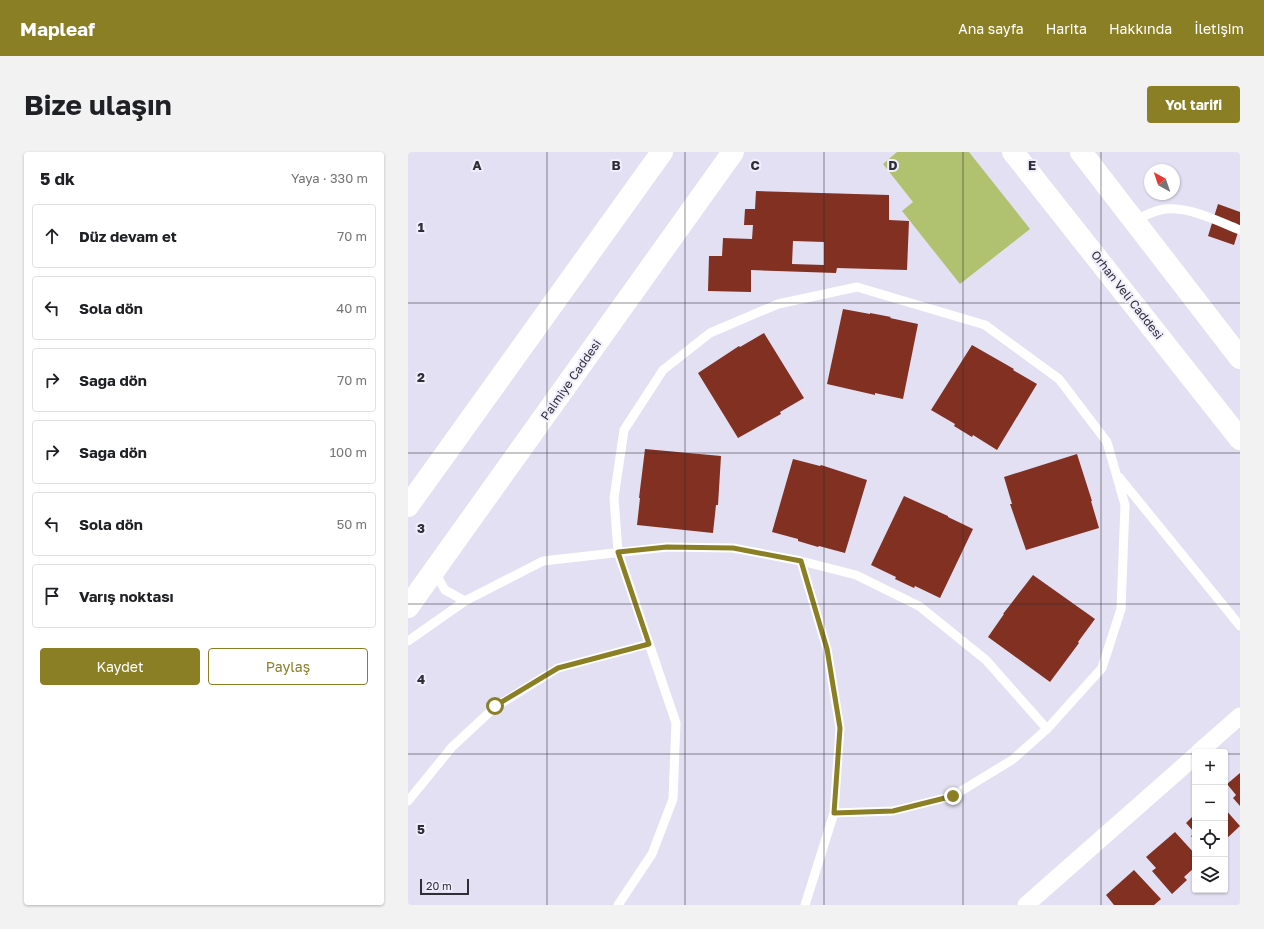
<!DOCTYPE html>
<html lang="tr">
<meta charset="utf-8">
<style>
body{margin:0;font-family:"Golos Text",sans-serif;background:#f2f2f2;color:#202124}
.controls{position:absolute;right:12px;bottom:12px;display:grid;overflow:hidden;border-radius:4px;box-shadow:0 1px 3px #0004}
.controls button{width:36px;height:36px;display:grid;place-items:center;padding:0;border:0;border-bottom:1px solid #e0e0e0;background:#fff;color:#202124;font:20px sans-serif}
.compass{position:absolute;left:736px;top:12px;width:36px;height:36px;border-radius:50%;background:#fff;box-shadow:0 1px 3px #0004;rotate:320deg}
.scale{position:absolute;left:12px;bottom:10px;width:49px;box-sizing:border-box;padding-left:4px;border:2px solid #2f2e35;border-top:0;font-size:11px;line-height:14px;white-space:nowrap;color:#2f2e35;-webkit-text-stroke:3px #f0eefd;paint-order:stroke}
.stop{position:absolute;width:12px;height:12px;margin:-9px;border:3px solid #8b7f26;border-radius:50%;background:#fff}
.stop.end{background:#8b7f26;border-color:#fff;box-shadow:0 1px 4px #0008}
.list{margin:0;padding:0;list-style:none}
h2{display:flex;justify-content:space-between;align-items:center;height:52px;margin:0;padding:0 16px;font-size:17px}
h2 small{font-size:13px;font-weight:400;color:#757577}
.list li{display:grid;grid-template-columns:26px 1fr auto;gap:12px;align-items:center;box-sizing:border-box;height:64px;margin:0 8px 8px;padding:0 8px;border:1px solid #e0e0e0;border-radius:4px}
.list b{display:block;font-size:15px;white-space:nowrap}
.list em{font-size:13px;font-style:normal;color:#757577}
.actions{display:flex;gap:8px;padding:12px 16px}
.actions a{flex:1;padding:9px 0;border:1px solid #8b7f26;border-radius:4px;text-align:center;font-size:14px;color:#8b7f26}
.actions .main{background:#8b7f26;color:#fff}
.icon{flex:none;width:22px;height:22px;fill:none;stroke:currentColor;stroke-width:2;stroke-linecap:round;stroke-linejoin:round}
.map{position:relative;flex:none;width:832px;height:753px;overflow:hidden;border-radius:4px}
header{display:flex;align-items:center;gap:24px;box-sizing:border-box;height:56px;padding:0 20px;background:#8b7f26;color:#fff}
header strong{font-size:19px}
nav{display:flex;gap:22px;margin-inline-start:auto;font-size:14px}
.intro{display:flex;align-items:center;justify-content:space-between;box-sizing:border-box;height:96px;padding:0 24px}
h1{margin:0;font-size:28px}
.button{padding:10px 18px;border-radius:4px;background:#8b7f26;color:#fff;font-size:14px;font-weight:700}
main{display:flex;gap:24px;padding:0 24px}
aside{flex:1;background:#fff;border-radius:4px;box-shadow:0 1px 3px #0004}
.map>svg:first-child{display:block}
.green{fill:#b0c170}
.building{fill:#813021;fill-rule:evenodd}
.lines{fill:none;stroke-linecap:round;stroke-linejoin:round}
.service{stroke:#fff;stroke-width:9}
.minor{stroke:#fff;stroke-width:17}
.tertiary{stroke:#fff;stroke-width:22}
.route{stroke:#8b7f26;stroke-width:5}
.grid{fill:none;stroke:#2f2e35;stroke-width:1;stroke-opacity:0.55}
.labels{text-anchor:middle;stroke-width:4;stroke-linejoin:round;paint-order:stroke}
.street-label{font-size:12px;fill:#2f2e35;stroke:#f0eefd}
.grid-label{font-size:13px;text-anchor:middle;font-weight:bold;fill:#2f2e35;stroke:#f0eefd;stroke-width:4;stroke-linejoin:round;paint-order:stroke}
</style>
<header>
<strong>Mapleaf</strong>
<nav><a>Ana sayfa</a><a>Harita</a><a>Hakkında</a><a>İletişim</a></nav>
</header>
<div class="intro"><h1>Bize ulaşın</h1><a class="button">Yol tarifi</a></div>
<main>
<aside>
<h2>5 dk<small>Yaya · 330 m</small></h2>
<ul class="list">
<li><svg class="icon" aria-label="ahead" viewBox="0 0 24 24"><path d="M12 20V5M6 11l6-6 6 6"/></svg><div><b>Düz devam et</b></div><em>70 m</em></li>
<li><svg class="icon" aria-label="left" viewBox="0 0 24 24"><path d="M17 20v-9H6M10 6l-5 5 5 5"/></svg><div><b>Sola dön</b></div><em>40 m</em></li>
<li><svg class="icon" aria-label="right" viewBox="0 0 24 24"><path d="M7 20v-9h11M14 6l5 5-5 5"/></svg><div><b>Sağa dön</b></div><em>70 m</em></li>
<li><svg class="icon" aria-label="right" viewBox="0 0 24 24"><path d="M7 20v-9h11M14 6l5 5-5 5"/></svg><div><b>Sağa dön</b></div><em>100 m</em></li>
<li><svg class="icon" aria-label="left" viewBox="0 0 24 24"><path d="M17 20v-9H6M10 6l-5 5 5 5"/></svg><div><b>Sola dön</b></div><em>50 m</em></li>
<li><svg class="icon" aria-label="arrive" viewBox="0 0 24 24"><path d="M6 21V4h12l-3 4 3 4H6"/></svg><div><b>Varış noktası</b></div></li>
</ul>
<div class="actions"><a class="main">Kaydet</a><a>Paylaş</a></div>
</aside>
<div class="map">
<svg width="832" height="753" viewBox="0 0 832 753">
<rect width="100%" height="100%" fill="#e3e0f3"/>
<path class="green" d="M489,0h72l61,77 -70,55 -58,-73 11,-9 -30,-38z"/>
<path class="building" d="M348,39l133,4v25l20,1 -2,49 -70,-2 -1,5 -85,-3v22l-43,-1 1,-35h13l1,-18 29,1 1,-14h-9l1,-16h10zM385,89l31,1v23l-32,-1z
M810,52l22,8v14l-6,19 -26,-9z
M435,157l27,5v-1l21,4 -1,1 28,6 -15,75 -28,-6v2l-48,-11z
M356,181l40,65 -24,14 1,2 -43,24 -40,-65 41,-27 1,1z
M564,193l42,24 -1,1 24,14 -40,66 -24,-15 -1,2 -18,-11 1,-2 -24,-14z
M237,297l76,7 -3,49h-2l-3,28 -76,-8 3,-27h-1z
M669,302l15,47h-1l8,27 -73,22 -16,-46h2l-8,-27z
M385,307l27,7 1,-1 46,15 -22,73 -26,-7 -1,1 -20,-6v-2l-26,-7z
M496,344l44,20v1l25,12 -33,69 -25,-12 -1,2 -19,-9 1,-2 -25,-12z
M625,423l62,44 -17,23 1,1 -29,39 -62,-45 16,-23h-1z
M832,621v33l-7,-8 3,-3 -9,-11z
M817,657l15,17 -15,14z
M787,662v27l-4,-5 4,-3 -9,-10z
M767,680l20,22v13l-11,10 3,3 -15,14 -20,-23 4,-3 -10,-11z
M726,718l27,29 -7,6h-40l-8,-10z"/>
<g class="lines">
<path class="service" d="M726,69c8,-4 17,-9 26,-11 25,-6 57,11 80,20
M711,325l121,149
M393,409l26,88 13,79 -6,85 -29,92
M26,419l11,19 20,11
M0,489l57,-40 78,-40 124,-14 66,1 68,13 55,14 63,31 67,54 61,69
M0,649l44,-54 43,-40 63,-39 91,-24
M210,753l34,-51 21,-55 3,-76 -58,-171 -4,-54 10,-68 39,-60 47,-37 68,-29 79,-17 128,38 74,54 48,63 18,63 -4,104 -19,59 -55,61 -35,31 -59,36 -60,15 -59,2"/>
<path class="minor" d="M791,600l41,-36
M618,753l169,-149"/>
<path class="tertiary" d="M605,0l227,287
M673,0l159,206
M0,354l254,-354
M0,455l325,-455"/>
</g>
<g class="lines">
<path class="route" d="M87,554l63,-38 91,-24 -31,-92 49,-5 66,1 68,13 26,88 13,79 -6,85 59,-2 60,-15"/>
</g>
<path class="grid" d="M139,0v753M277,0v753M416,0v753M555,0v753M693,0v753M0,151h832M0,301h832M0,452h832M0,602h787M817,602h15"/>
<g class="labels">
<g class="street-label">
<text transform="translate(719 143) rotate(52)" y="4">Orhan Veli Caddesi</text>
<text transform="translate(163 228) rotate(-55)" y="4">Palmiye Caddesi</text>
</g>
</g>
<g class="grid-label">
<text x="69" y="18">A</text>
<text x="208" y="18">B</text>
<text x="347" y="18">C</text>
<text x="485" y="18">D</text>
<text x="624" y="18">E</text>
<text x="13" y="80">1</text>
<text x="13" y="230">2</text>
<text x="13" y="381">3</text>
<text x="13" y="532">4</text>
<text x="13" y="682">5</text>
</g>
</svg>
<div class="controls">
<button>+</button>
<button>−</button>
<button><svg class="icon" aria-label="locate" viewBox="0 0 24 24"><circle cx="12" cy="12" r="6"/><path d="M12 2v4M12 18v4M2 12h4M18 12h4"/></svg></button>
<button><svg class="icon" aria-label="layers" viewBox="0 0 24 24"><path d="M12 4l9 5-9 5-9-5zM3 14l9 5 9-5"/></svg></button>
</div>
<svg class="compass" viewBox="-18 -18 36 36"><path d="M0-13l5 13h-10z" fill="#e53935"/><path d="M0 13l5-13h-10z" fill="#757577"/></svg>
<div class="scale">20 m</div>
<div class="stop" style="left:87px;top:554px"></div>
<div class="stop end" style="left:545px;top:644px"></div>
</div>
</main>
